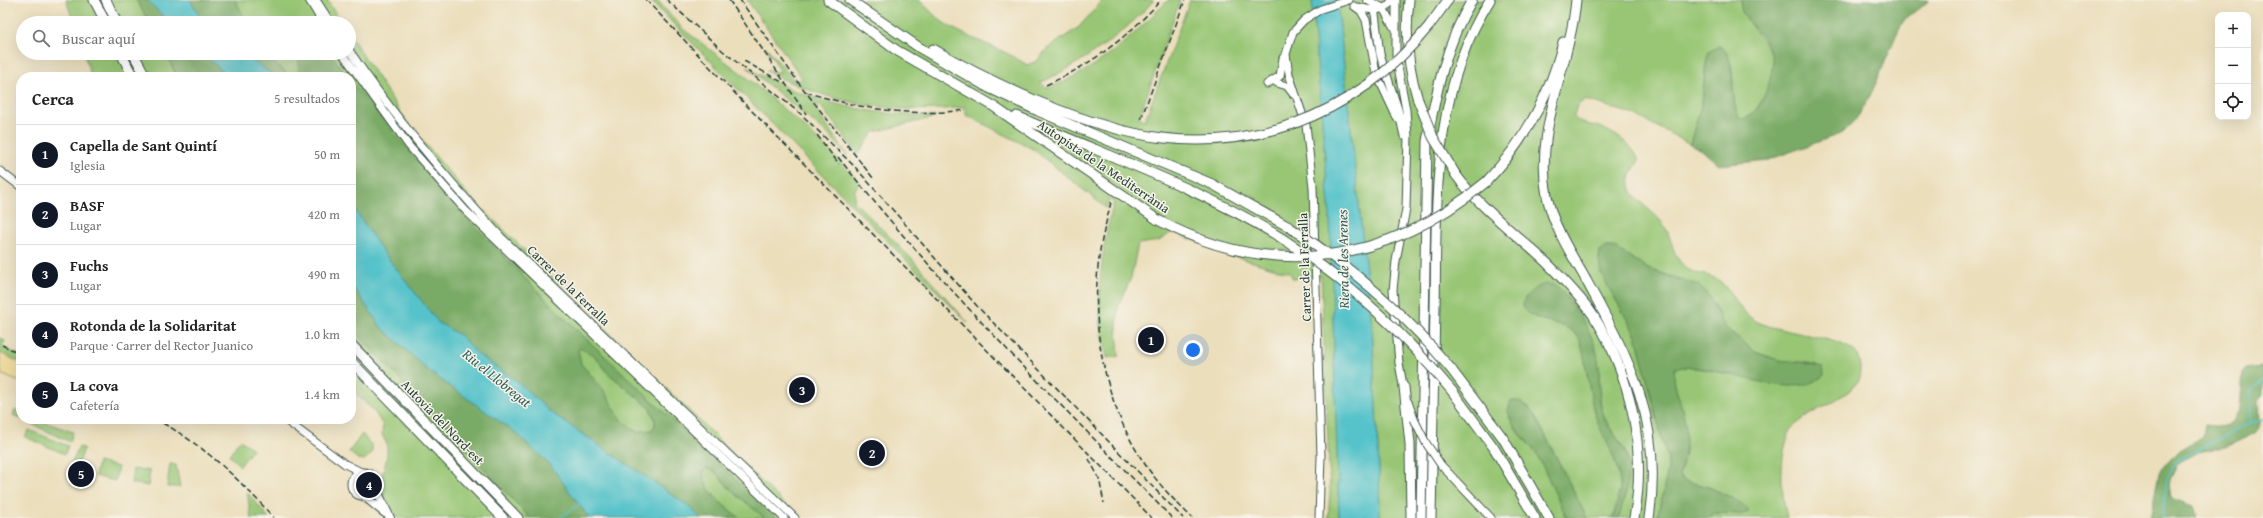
<!DOCTYPE html>
<html lang="es">
<meta charset="utf-8">
<style>
body{margin:0;font-family:"Gentium Book Plus",serif;background:#f2f2f2;color:#222}
.controls{position:absolute;right:12px;top:12px;display:grid;overflow:hidden;border-radius:8px;box-shadow:0 4px 16px #0002}
.controls button{width:36px;height:36px;display:grid;place-items:center;padding:0;border:0;border-bottom:1px solid #e0e0e0;background:#fff;color:#222;font:20px sans-serif}
.you{position:absolute;left:1193px;top:350px;width:14px;height:14px;margin:-10px;border:3px solid #fff;border-radius:50%;background:#1a73e8;box-shadow:0 0 0 6px #1a73e833}
.badge{display:grid;place-items:center;width:26px;height:26px;border-radius:50%;background:#111827;color:#fff;font-size:13px;font-weight:700}
.pin{position:absolute;translate:-50% -50%;border:2px solid #fff;box-shadow:0 1px 4px #0006}
.list{margin:0;padding:0;list-style:none}
h2{display:flex;justify-content:space-between;align-items:center;height:52px;margin:0;padding:0 16px;font-size:17px}
h2 small{font-size:13px;font-weight:400;color:#767676}
.list li{display:grid;grid-template-columns:26px 1fr auto;gap:12px;align-items:center;box-sizing:border-box;height:60px;padding:0 16px;border-top:1px solid #e0e0e0}
.list b{display:block;font-size:15px;white-space:nowrap}
.list p{margin:0;font-size:13px;white-space:nowrap;color:#767676}
.list em{font-size:13px;font-style:normal;color:#767676}
.icon{flex:none;width:22px;height:22px;fill:none;stroke:currentColor;stroke-width:2;stroke-linecap:round;stroke-linejoin:round}
.map{position:relative;flex:none;width:2263px;height:518px;overflow:hidden}
.search{position:absolute;background:#fff;box-shadow:0 4px 16px #0002;left:16px;top:16px;width:340px;height:44px;display:flex;align-items:center;gap:10px;box-sizing:border-box;padding:0 14px;border-radius:22px;color:#767676;font-size:15px}
.panel{position:absolute;background:#fff;box-shadow:0 4px 16px #0002;left:16px;top:72px;width:340px;height:352px;border-radius:16px}
.map>svg:first-child{display:block}
.green{fill:#98c674;stroke:#5c8254}
.forest{fill:#7aab66;stroke:#4c744d;fill-rule:evenodd}
.sand{fill:#eeda9e;stroke:#868c69}
.water{fill:#56c3ca;stroke:#3a807f}
.lines{fill:none;stroke-linecap:round;stroke-linejoin:round}
.stream{stroke:#56c3ca;stroke-width:1.5}
.secondary-casing{stroke:#3e5548;stroke-width:9}
.primary-casing{stroke:#3e5548;stroke-width:10}
.highway-casing{stroke:#3e5548;stroke-width:11}
.secondary{stroke:#fff;stroke-width:7}
.primary{stroke:#fff;stroke-width:8}
.highway{stroke:#fff;stroke-width:9}
.rail{stroke:#1f3d34;stroke-width:1.5;stroke-dasharray:6 3;stroke-linecap:butt}
.secondary-bridge-casing{stroke:#3e5548;stroke-width:9;stroke-linecap:butt}
.highway-bridge-casing{stroke:#3e5548;stroke-width:11;stroke-linecap:butt}
.secondary-bridge{stroke:#fff;stroke-width:7}
.highway-bridge{stroke:#fff;stroke-width:9}
.labels{text-anchor:middle;stroke-width:3;stroke-linejoin:round;paint-order:stroke}
.street-label{font-size:13px;fill:#1f3d34;stroke:#f7f3e8}
.water-label{font-size:14px;font-style:italic;fill:#2d5e5a;stroke:#f7f3e8}
</style>
<div class="map">
<svg width="2263" height="518" viewBox="0 0 2263 518">
<rect width="100%" height="100%" fill="#f7f3e8"/>
<filter id="ink" filterUnits="userSpaceOnUse"><feTurbulence type="fractalNoise" baseFrequency=".025" numOctaves="2"/><feDisplacementMap in="SourceGraphic" scale="8" xChannelSelector="R" yChannelSelector="G"/><feConvolveMatrix kernelMatrix="1 2 1 2 8 2 1 2 1" color-interpolation-filters="sRGB"/></filter>
<filter id="wash" filterUnits="userSpaceOnUse"><feTurbulence type="fractalNoise" baseFrequency=".012" numOctaves="4" result="noise"/><feDisplacementMap in="SourceGraphic" scale="16" xChannelSelector="R" yChannelSelector="G"/><feGaussianBlur stdDeviation="0.9" result="paint"/><feColorMatrix in="noise" values="0 0 0 0 0 0 0 0 0 0 0 0 0 0 0 0 0 1.4 0 .05"/><feComposite in="paint" operator="in"/></filter>
<g filter="url(#wash)">
<rect width="100%" height="100%" fill="#ebdebb"/>
<path class="green" d="M66,0h70l14,23h-76z
M235,0h92l15,23h-95z
M650,0h7l26,29 67,51 59,51 51,51 -5,8 -1,11 57,57 57,65z
M747,0h172c8,7 16,17 25,23 26,17 57,24 83,42l10,-4 10,-12 32,-22 24,-27h51c-32,36 -71,62 -114,83l8,5c49,-17 85,-52 120,-88h12l-41,118 6,2 45,-120h122l18,218 9,300h-11l2,-27 -9,-215 -28,3 -3,-6 -47,-14 -71,-27 -13,9 -21,3 -7,34 -13,30 -1,21 2,27 -12,2c-3,-14 -6,-29 -7,-43 -2,-37 4,-77 14,-113l-5,-2 -3,8 -73,-59 -67,-34v-8c-69,8 -138,-3 -199,-36l14,1 -15,-25 30,36 6,-5z
M1337,0h404c-4,16 25,40 31,56 6,19 -11,48 -22,62l-6,2 -5,-2c-11,-19 -2,-43 -10,-59 -2,-5 -7,-9 -10,-13l-10,6 -4,16 -3,34 -12,42 -55,-29 -45,-14c-10,-2 -15,6 -16,16 7,8 16,7 25,10 15,6 35,18 40,34 -27,35 12,42 26,66 8,14 7,29 20,40 9,9 26,6 36,15 13,13 19,32 37,40 25,12 84,14 99,32 3,8 5,20 0,28 -9,15 -40,26 -55,38 -4,3 -9,6 -11,10 -13,26 -10,61 -4,88h-77l3,-4 4,-1 25,1 7,-2c-4,-10 -28,-19 -38,-24 -11,-5 -23,-3 -32,-12 14,-42 2,-61 -6,-101l2,-8h16l99,19 9,-2 17,-20 -38,-4 -23,-8 -30,-25 -16,-31 -11,-11 -50,-16 -27,-18 -14,-4 -7,4 -1,8 2,15 35,61 27,108 5,15v12l-11,48h-38c4,-18 11,-38 9,-57 -1,-15 -19,-30 -24,-45 -6,-16 -4,-31 -5,-48 -4,-31 -19,-54 -38,-78 -11,-9 -21,-5 -32,3l-3,19 43,16 12,12 13,72 17,35 8,29 1,11 -7,31h-26l-37,-74 -16,-30 -8,-9 -17,12 9,15 19,22 30,64h-187l-1,-49 -7,-144z
M349,34l60,91 61,72 329,321h-22l-217,-204 -106,-109 -93,-110 -10,-14v-4h-3l-18,-24h19z
M84,53h82l11,24h-86z
M264,53h35v18l-3,6h-5z
M747,67c58,36 122,47 189,50l-62,15 -16,22 -39,-50 -6,2 35,50 -21,-23z
M351,327l179,191h-133l-14,-18 -1,-24 5,-19v-13l-5,-9 1,-10 -10,-15 -22,-21z
M0,338l5,2 -3,7 19,9v7l-21,-10z
M580,348l14,7 14,18 41,34 6,12v6l-3,5 -15,2 -17,-13 -17,-30 -22,-25 -3,-13z
M15,410l6,3v6h14l38,13 -3,10 -57,-27z
M29,430l39,16 -3,8 -40,-17z
M362,434l10,12v7l-8,7 -6,-1 -9,-7z
M240,440l13,9 -13,17 -11,-11z
M79,447l5,1 -8,24 -7,-3z
M98,462l20,5 -3,14 -20,-5z
M170,464l6,1 4,22h-13z
M705,468l9,3 17,19 34,28c-7,0 -18,0 -25,0 -12,-4 -44,-37 -35,-50z
M133,469l17,2 -2,15 -17,-3z
M247,492l22,26h-18z"/>
<path class="forest" d="M136,0h11l23,23h-20z
M190,0h45l12,23h-43z
M1741,0h189l-25,19 -4,6c-15,29 -33,93 -61,109l-72,26 -49,5 -17,-15 -12,-6 12,-42 5,-45 2,-5 10,-6c19,7 10,54 20,72 19,7 37,-45 33,-61 -3,-16 -20,-29 -29,-43l-2,-5z
M166,53h36l27,24h-52z
M241,53h23l27,24h-15z
M299,53h31l18,24h-52l3,-6z
M351,81l103,124 106,109 217,204h-12l-34,-28 -14,-17 -9,-5 -5,3c-2,19 24,37 37,47h-39l-14,-13 -137,-93 -31,-29 -42,-29 -16,-18 -22,-13 -56,-71 -32,-48zM580,348l14,7 14,18 41,34 6,12v6l-3,5 -15,2 -17,-13 -17,-30 -22,-25 -3,-13z
M1607,247h7l34,22 50,16 11,11 16,31 30,25 23,8 23,2 22,5 1,8c-35,31 -106,-15 -149,-7 -4,15 5,30 8,44 6,23 3,42 -4,64 9,9 21,7 32,12 8,4 38,17 38,24l-7,2 -25,-1 -4,1 -3,4h-53l11,-48v-12l-5,-15 -27,-108 -35,-61 -2,-15 1,-8z
M351,284l30,43 49,45 86,61 34,32 39,53h-59l-179,-191z
M1545,284l12,2 4,4c16,21 33,42 37,69 3,19 -2,38 6,57 5,16 22,29 24,45 3,19 -5,39 -9,57h-6c5,-12 9,-29 6,-42 -4,-24 -19,-42 -25,-65 -4,-14 -10,-66 -16,-74 -13,-18 -42,-12 -55,-29 0,-14 11,-20 22,-24z
M2263,367v28l-5,6 1,27 -4,5 -29,14 -29,5 -19,11 -10,21 2,14 23,8 4,12h-47l9,-45 18,-21 25,-15 2,-13 21,2 8,-3 7,-15 3,-35 3,-4z
M1511,400l11,2 12,12 53,104h-20l-30,-64 -25,-31 -4,-12z"/>
<path class="sand" d="M0,353l21,10v16l-4,2 -16,-7z"/>
<path class="water" d="M147,0h43l14,23h-34z
M1312,0h25l35,325 7,144 1,49h-41l-9,-300z
M202,53h39l35,24h-47z
M351,204l32,48 56,71 22,13 16,18 42,29 31,29 137,93 14,13h-112l-39,-53 -34,-32 -86,-61 -49,-45 -30,-43z"/>
<g class="lines">
<path class="stream" d="M2250,423l13,-3
M560,518l21,-15
M2163,518l3,-37 11,-20 73,-38 1,-33 12,-10"/>
</g>
</g>
<g filter="url(#ink)">
<g class="lines">
<g class="secondary-casing">
<path id="secondary" d="M309,0l14,23
M316,0l15,23
M1367,0l16,8 10,18
M1396,0v56l10,54 2,27 -2,72 -10,52 -3,29 6,73 5,28
M1354,6l7,5 5,9 10,53 21,45
M1358,7c12,3 27,7 34,-7
M1375,14l5,40 18,55 6,27
M349,50c45,67 97,128 152,187l294,281
M342,53l67,93 56,64 319,308
M1277,83l10,3 6,8
M1267,84l13,-8 3,-18
M0,171l21,16
M1408,402l6,17
M284,419l61,45 16,8
M1441,465l50,53
M351 484a12 12 0 1 1 24 0a12 12 0 1 1-24 0Z
M1319,518l2,-62 -8,-269 -7,-62 -17,-51 -3,-20 7,-22 11,-12 17,-11 28,-9"/>
</g>
<g class="primary-casing">
<path id="primary" d="M375,487l15,31
M364,496l21,17"/>
</g>
<g class="highway-casing">
<path id="highway" d="M94,0l12,23
M106,0l11,23
M828,0l68,50 94,54 168,116
M850,0l70,48 69,40 49,23 174,73 77,43
M1409,0c-4,34 -1,68 9,100
M1576,0c-6,66 -42,129 -29,196 6,30 23,56 38,82 44,81 79,144 64,240
M1429,26l19,-26
M933,49c34,20 69,37 106,53 86,36 162,53 254,22
M121,53l12,24
M133,53l13,24
M1017,116c89,40 182,71 266,123
M1456,175c25,34 60,59 91,88 16,16 33,33 46,52 38,59 54,134 41,203
M1486,182c38,-40 64,-86 77,-140
M351,344l167,174
M351,361l152,157
M1451,369l52,69 46,80
M1404,387l6,57 1,74
M1452,391l42,57 41,70
M1421,518l6,-377c9,-48 19,-98 45,-141
M1431,518c2,-71 3,-142 4,-212 2,-105 -4,-214 55,-306"/>
</g>
<use href="#secondary" class="secondary"/>
<use href="#primary" class="primary"/>
<use href="#highway" class="highway"/>
<path class="rail" d="M646,0l102,107 404,411
M667,0l56,51 79,64 53,52 122,139 206,212
M729,0l77,114
M740,0l58,82 75,96
M744,61l38,21
M1046,85c45,-20 82,-48 115,-85
M806,92c53,17 105,25 160,18
M1141,119l44,-119
M817,135l22,29
M838,157c102,129 219,244 334,361
M1111,202c-4,18 -10,37 -12,56 -9,74 7,152 50,212 13,18 28,33 43,48
M2,345l19,9
M155,419c47,24 84,60 119,99
M1089,459l10,19 5,25"/>
<g class="secondary-bridge-casing">
<path id="secondary-bridge" d="M1414,419l12,24 15,22"/>
</g>
<g class="highway-bridge-casing">
<path id="highway-bridge" d="M1418,100l15,37 23,38
M1293,124c55,-20 99,-52 136,-98
M1158,220c113,61 230,44 328,-38
M1289,227c62,39 115,86 162,142
M1283,239c65,42 120,93 169,152"/>
</g>
<use href="#secondary-bridge" class="secondary-bridge"/>
<use href="#highway-bridge" class="highway-bridge"/>
</g>
</g>
<g class="labels">
<g class="street-label">
<text transform="translate(1104 166) rotate(34)" y="5">Autopista de la Mediterrània</text>
<text transform="translate(1304 267) rotate(-92)" y="5">Carrer de la Ferralla</text>
<text transform="translate(569 285) rotate(44)" y="5">Carrer de la Ferralla</text>
<text transform="translate(443 422) rotate(46)" y="5">Autovia del Nord-est</text>
</g>
<g class="water-label">
<text transform="translate(1343 259) rotate(-91)" y="5">Riera de les Arenes</text>
<text transform="translate(497 378) rotate(39)" y="5">Riu el Llobregat</text>
</g>
</g>
</svg>
<div class="controls">
<button>+</button>
<button>−</button>
<button><svg class="icon" aria-label="locate" viewBox="0 0 24 24"><circle cx="12" cy="12" r="6"/><path d="M12 2v4M12 18v4M2 12h4M18 12h4"/></svg></button>
</div>
<div class="you"></div>
<div class="pin badge" style="left:1151px;top:340px">1</div>
<div class="pin badge" style="left:872px;top:453px">2</div>
<div class="pin badge" style="left:802px;top:390px">3</div>
<div class="pin badge" style="left:369px;top:485px">4</div>
<div class="pin badge" style="left:81px;top:474px">5</div>
<div class="search"><svg class="icon" aria-label="search" viewBox="0 0 24 24"><circle cx="10" cy="10" r="6"/><path d="M15 15l6 6"/></svg>Buscar aquí</div>
<section class="panel">
<h2>Cerca<small>5 resultados</small></h2>
<ul class="list">
<li><span class="badge">1</span><div><b>Capella de Sant Quintí</b><p>Iglesia</p></div><em>50 m</em></li>
<li><span class="badge">2</span><div><b>BASF</b><p>Lugar</p></div><em>420 m</em></li>
<li><span class="badge">3</span><div><b>Fuchs</b><p>Lugar</p></div><em>490 m</em></li>
<li><span class="badge">4</span><div><b>Rotonda de la Solidaritat</b><p>Parque · Carrer del Rector Juanico</p></div><em>1.0 km</em></li>
<li><span class="badge">5</span><div><b>La cova</b><p>Cafetería</p></div><em>1.4 km</em></li>
</ul>
</section>
</div>
